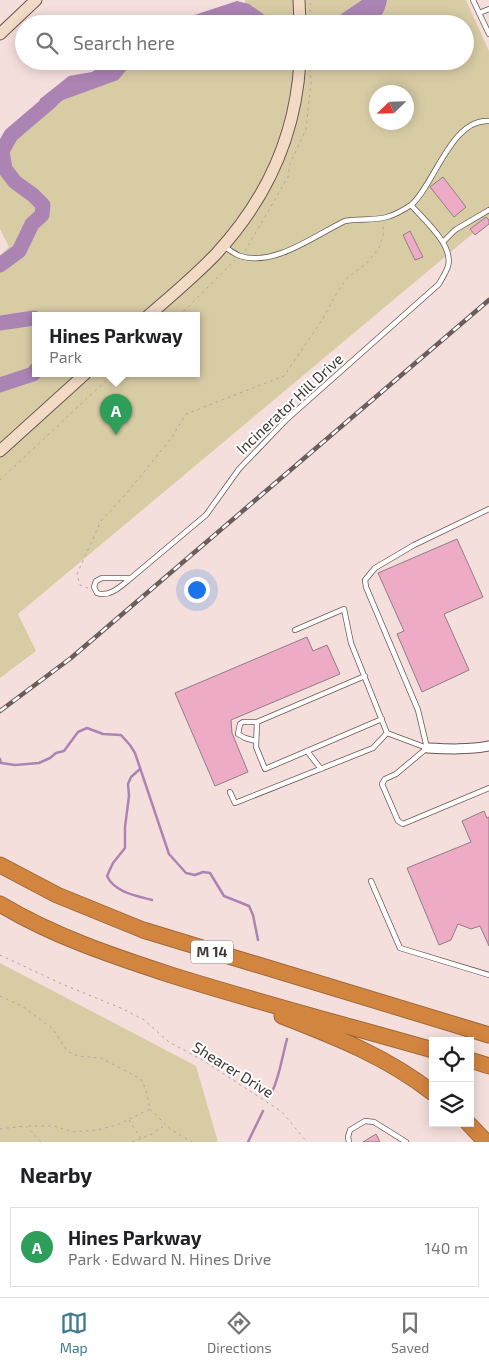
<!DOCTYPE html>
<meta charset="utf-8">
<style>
body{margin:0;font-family:"Exo 2",sans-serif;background:#f6f6f6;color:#202124}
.controls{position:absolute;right:15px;bottom:15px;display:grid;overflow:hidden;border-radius:0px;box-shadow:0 2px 12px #0003}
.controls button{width:45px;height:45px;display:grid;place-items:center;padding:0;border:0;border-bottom:1px solid #e0e0e0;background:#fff;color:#202124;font:25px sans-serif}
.compass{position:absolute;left:369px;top:85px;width:45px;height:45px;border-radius:50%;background:#fff;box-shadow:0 2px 12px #0003;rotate:247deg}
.you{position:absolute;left:196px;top:589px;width:18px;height:18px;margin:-12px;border:4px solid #fff;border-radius:50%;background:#1a73e8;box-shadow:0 0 0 8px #1a73e833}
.badge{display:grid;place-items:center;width:32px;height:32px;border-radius:50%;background:#3c7b8f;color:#fff;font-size:16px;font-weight:700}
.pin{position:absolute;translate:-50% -41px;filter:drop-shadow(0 1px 2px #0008)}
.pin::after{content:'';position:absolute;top:26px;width:18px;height:15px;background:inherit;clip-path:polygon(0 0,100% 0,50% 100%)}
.popup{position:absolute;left:32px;top:312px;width:168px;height:65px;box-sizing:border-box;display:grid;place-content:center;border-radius:0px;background:#fff;filter:drop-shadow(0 1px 4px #0005);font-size:16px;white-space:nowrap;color:#757577}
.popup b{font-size:19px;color:#202124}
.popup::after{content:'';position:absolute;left:50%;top:100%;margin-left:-10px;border:10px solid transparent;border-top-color:#fff}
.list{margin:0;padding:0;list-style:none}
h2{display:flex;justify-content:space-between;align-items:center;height:65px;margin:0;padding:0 20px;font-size:21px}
h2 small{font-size:16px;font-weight:400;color:#757577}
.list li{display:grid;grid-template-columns:32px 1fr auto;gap:15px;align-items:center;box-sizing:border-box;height:80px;margin:0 10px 10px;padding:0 10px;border:1px solid #e0e0e0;border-radius:0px}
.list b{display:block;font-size:19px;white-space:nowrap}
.list p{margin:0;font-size:16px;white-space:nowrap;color:#757577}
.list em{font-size:16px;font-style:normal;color:#757577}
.icon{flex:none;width:28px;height:28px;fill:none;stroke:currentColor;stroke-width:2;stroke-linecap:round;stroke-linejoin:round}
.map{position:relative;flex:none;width:489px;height:1142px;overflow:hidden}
.search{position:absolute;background:#fff;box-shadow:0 2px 12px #0003;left:15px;right:15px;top:15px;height:55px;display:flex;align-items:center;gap:12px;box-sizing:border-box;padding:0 18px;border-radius:28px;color:#757577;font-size:19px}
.sheet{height:155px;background:#fff}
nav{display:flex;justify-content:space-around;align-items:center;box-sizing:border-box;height:70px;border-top:1px solid #e0e0e0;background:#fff;font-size:14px;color:#757577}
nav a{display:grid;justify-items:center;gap:2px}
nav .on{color:#3c7b8f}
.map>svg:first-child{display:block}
.green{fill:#d8cca5;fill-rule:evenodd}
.water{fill:#ac84b4}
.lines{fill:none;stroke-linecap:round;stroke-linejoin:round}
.stream{stroke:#ac84b4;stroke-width:2.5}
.river{stroke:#ac84b4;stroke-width:15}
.building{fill:#edabc5;stroke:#917e85}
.lane-casing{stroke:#6a5755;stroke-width:6}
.street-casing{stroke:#6a5755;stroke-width:11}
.secondary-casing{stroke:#6a5755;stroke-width:13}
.highway-casing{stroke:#9e693b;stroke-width:17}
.path{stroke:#b5a4a1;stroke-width:1;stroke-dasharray:2.5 4;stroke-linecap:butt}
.lane{stroke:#fff;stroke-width:4.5}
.street{stroke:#fff;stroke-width:9}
.secondary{stroke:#f2dac5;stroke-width:11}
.highway{stroke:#d2853f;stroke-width:15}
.rail-casing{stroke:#6a5e5c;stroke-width:4.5}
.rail{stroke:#fff;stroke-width:2.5;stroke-dasharray:8;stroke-linecap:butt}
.labels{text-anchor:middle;stroke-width:4;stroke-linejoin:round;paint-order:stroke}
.shield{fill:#fff;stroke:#787271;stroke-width:1}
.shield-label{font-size:14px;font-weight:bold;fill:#3e3634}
.street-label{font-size:15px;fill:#3e3634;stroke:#fff}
</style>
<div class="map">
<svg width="489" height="1142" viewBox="0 0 489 1142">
<rect width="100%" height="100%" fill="#f5dfdc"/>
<path class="green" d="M245,0h221l23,51v169l-471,394 18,37 -36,27v-423l9,-8 -9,-18v-91l115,-77h350v-37h-294l8,-5 67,-10zM376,92h30v30h-30zM36,316h160v58h-160z
M0,963l196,103 22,76h-218z"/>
<path class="water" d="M362,0h25c-2,11 -5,18 -15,24h-51l10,-3z
M237,1l12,3 20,14 29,6h-131z
M108,61h26l-16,19 -55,20 -10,8 -16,3 3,-12 29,-23 23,-4z"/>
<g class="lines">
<path class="stream" d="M0,759l1,4 14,2 24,-2 11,-5 6,-5 8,-2 14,-19 9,-4 16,6 18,1 9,10 5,8 34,101 17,19 9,2 8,-3 7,1 14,23 25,10 4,9 5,25
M140,769l-9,8 -3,7 1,12 -4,31v21l-12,15 -6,13c7,16 30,20 45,24
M272,1092c8,-17 10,-35 15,-53
M248,1142l15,-31"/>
<path class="river" d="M0,265l19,-14 13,-27 10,-9 1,-10 -10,-10 -18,-13 -10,-13 -3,-18 9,-16 41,-35
M0,323l34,-5 2,2
M0,385l33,-11 3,-4"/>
</g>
<path class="building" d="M443,177l23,30 -12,10 -24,-30z
M486,217l3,3v4l-14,11 -5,-6z
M410,231l13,26 -8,3 -12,-25z
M457,539l26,58 -39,17 25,56 -47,22 -25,-58 7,-3 -26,-58z
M307,637l6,14 14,-6 13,29 -109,46 1,13 16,39 -33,14 -40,-93z
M484,811l3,7 2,-1v129l-9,-20 -9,3 -13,-5 -7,16 -12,5 -32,-77 64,-26 -9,-21z
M376,1134l4,8h-17z"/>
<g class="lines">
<g class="lane-casing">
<path id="lane" d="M473,0l16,34
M479,13l10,-4
M443,242l12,-12 34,-20
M223,246c6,3 11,8 17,10 35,11 75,-21 105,-35 14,-3 29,0 42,-4 7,-2 18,-8 24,-12 23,-19 40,-87 78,-84
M131,578h-29l-6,3 -2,6 3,6c13,5 25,-8 34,-15l75,-63 33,-46 48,-50 152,-135c3,-6 7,-11 9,-18 6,-21 -25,-47 -37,-61
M295,630l49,-21 7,34 36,90 40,15
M257,722l-1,25 9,22 117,-50
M256,741l-11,-3 -7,-4 2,-10 3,-2h14l108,-46
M427,748l-9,-38 -52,-123 -1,-7 10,-12 39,-23 75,-36
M427,748l-31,26 -11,5 -3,5 16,37 5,3 86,-36
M307,751l14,18
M230,792l5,11 138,-55 14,-15
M371,881l29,67 89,27
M349,1142l-1,-5 2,-7 15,-9 9,1 32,20"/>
</g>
<g class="street-casing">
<path id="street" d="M427,748c21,1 41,2 62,-2"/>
</g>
<g class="secondary-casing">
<path id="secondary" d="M299,0l1,24
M0,34l36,-34
M148,316c23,-20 47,-40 68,-62 50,-54 80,-119 84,-193
M0,451l85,-77"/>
</g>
<g class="highway-casing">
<path id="highway" d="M0,865l57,30 86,35 346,105
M0,904c53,32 113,52 171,71 86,27 174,50 262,75
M282,1016c54,21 105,41 151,77
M470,1060l19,6
M468,1123l18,19"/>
</g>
<path class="path" d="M310,12l1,-12
M245,251l43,-74 2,-13 16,-35 5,-47 -1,-14
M179,316l56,-56
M0,480l113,-106
M88,588l-8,-3 -3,-11 24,-53 24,-26 45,-55 16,-26 98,-38 38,-56 14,-26 12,-17 18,-13 13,-16 5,-16 -2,-8
M0,955l62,29 61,25 21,11 25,22 35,19 78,51 25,30
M0,996l22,10 31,23 14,22 11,5 23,2 40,21 5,11 4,19 -33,16 -20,5 -25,2 -18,-6h-28
M150,1109l20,20 22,13
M129,1120l14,22
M0,1129l26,-3 15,16
M132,1142l20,-8 13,-9"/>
<use href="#lane" class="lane"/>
<use href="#street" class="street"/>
<use href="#secondary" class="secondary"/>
<use href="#highway" class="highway"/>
<g class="rail-casing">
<path id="rail" d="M0,711l71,-53 418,-358"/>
</g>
<use href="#rail" class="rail"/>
</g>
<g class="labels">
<rect class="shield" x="191" y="940.5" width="42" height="23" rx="4"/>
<g class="shield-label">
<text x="212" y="957">M 14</text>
</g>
<g class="street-label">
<text transform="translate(290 404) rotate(-43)" y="5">Incinerator Hill Drive</text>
<text transform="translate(233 1070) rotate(32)" y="5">Shearer Drive</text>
</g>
</g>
</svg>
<div class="controls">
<button><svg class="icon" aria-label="locate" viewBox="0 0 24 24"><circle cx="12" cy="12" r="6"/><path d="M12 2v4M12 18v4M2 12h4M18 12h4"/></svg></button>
<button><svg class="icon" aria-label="layers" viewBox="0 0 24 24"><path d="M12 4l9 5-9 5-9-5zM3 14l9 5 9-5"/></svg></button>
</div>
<svg class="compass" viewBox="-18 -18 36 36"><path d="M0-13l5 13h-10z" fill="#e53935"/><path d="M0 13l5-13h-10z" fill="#757577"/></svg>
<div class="you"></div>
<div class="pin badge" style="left:116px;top:435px;background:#2e9e5b">A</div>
<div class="popup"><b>Hines Parkway</b>Park</div>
<div class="search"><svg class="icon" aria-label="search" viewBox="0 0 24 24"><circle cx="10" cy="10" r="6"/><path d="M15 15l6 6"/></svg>Search here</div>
</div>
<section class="sheet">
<h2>Nearby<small></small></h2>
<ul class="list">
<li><span class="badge" style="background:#2e9e5b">A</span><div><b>Hines Parkway</b><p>Park · Edward N. Hines Drive</p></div><em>140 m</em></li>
</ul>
</section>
<nav>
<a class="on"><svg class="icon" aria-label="map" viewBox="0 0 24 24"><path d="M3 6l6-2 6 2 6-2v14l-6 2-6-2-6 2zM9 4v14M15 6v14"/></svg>Map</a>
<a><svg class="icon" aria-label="directions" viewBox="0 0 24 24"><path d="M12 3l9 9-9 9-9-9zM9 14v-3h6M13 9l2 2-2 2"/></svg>Directions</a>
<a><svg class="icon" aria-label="saved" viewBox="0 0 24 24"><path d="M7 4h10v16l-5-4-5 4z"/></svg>Saved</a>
</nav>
